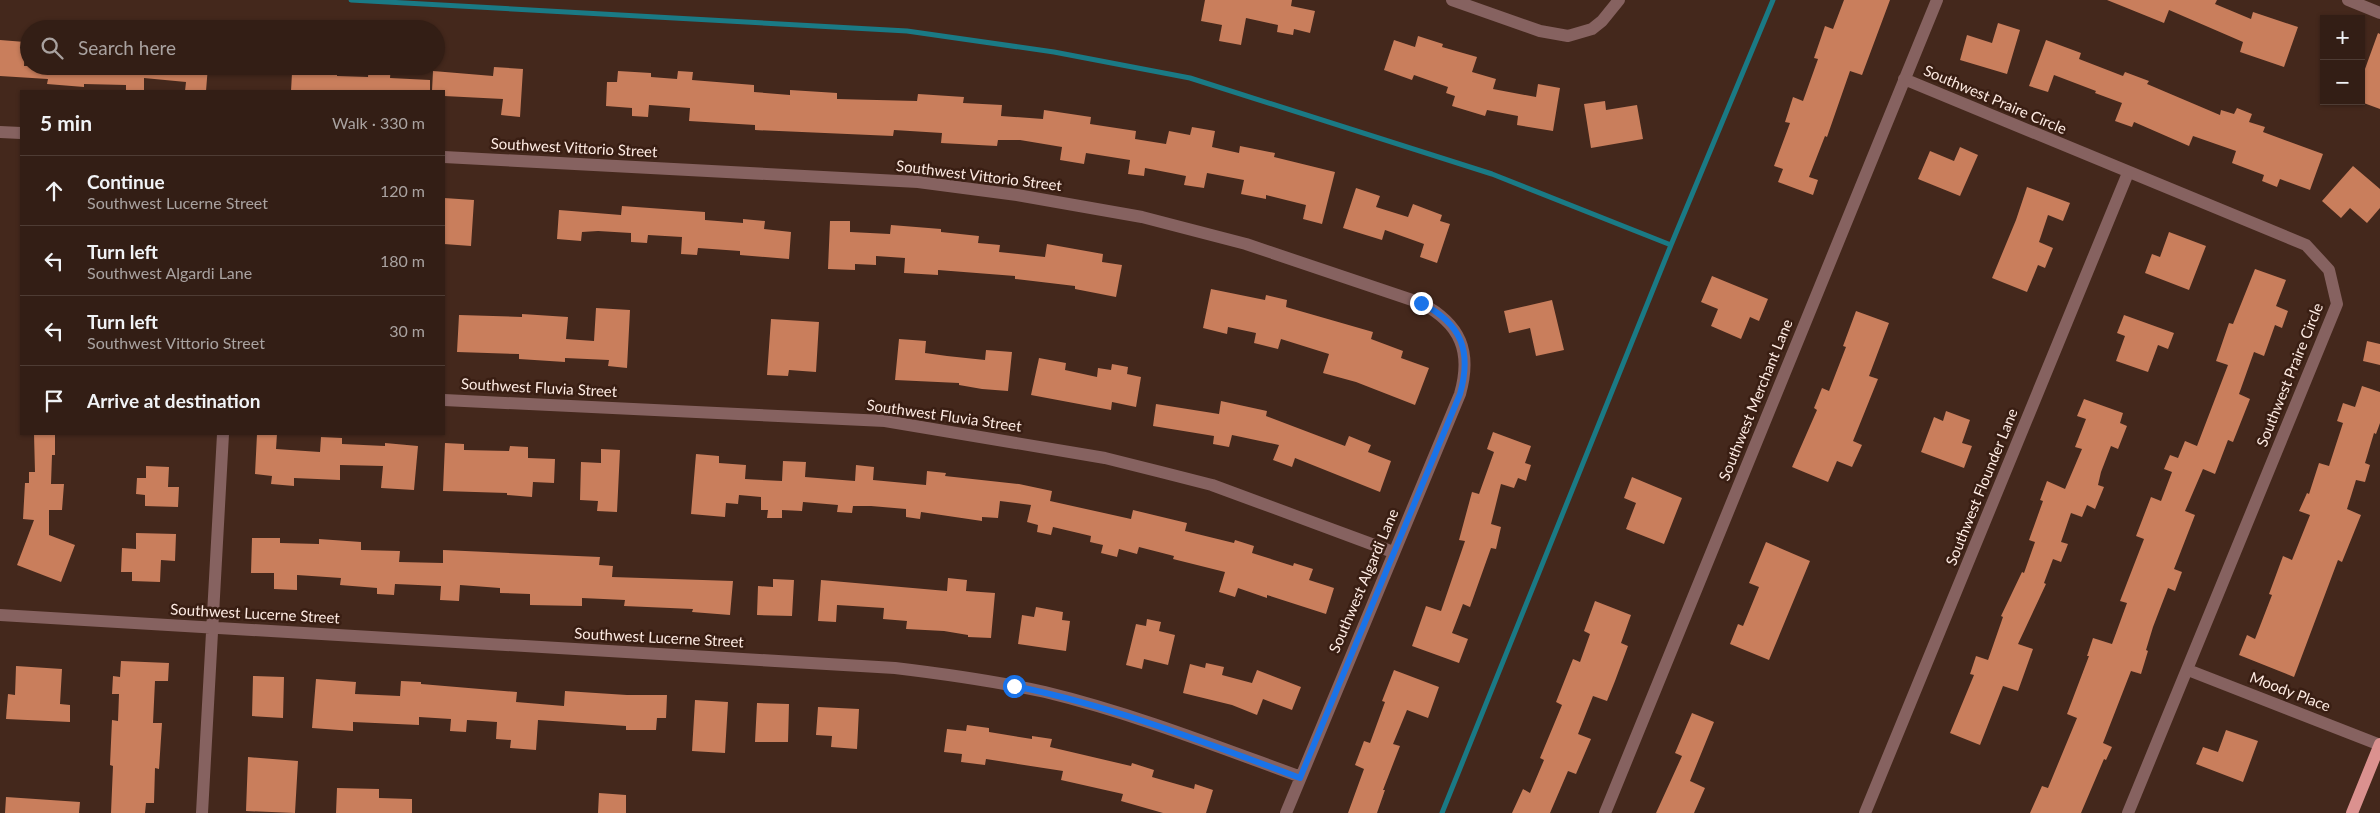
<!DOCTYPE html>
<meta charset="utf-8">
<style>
body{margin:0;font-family:Lato,sans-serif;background:#3e2b22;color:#f1f3f6}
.controls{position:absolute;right:15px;top:15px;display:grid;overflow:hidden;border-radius:0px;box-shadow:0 1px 4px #0004}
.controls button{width:45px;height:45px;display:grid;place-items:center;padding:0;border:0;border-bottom:1px solid #4e3c34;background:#331e15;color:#f1f3f6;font:25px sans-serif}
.stop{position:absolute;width:15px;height:15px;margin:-11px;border:4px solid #1a73e8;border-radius:50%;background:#fff}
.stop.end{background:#1a73e8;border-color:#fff;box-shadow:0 1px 5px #0008}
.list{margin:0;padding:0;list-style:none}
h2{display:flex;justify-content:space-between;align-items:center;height:65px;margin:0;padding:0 20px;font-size:21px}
h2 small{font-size:16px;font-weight:400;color:#a9a2a0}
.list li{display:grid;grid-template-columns:32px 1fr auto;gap:15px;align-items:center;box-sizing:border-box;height:70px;padding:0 20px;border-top:1px solid #4e3c34}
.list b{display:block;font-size:19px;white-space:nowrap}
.list p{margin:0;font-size:16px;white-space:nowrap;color:#a9a2a0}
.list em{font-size:16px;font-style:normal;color:#a9a2a0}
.icon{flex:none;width:28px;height:28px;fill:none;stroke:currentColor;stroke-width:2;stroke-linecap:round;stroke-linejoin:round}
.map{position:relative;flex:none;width:2380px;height:813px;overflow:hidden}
.search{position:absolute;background:#331e15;box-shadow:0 1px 4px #0004;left:20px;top:20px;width:425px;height:55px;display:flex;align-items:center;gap:12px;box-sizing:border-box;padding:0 18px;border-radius:28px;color:#a9a2a0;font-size:19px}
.panel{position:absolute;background:#331e15;box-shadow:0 1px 4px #0004;left:20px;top:90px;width:425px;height:345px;border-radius:0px}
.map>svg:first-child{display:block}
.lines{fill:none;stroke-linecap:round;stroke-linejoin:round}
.stream{stroke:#1a7a85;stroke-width:5}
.building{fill:#c97e5c}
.street{stroke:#866260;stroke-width:12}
.primary{stroke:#db918f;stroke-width:12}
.route{stroke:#1a73e8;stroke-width:6}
.labels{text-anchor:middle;stroke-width:5;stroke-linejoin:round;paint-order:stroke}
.street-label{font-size:15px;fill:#feebe3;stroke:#391e13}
</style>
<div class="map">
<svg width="2380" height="813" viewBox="0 0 2380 813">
<rect width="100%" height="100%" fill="#44281c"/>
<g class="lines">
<path class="stream" d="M351,0l556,31 147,21 136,26 302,96 179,71
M1442,813l229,-568 102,-245"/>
</g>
<path class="building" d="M1205,0h87l-1,6 24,5 -5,22 -16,-4 -1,6 -16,-3 1,-7 -32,-7 -5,27 -22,-4 3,-16 -21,-4z
M1844,0h46l-28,75 -12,-4 -23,66 -2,-1 -16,41 9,3 -5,15 -35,-13 5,-13 -9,-3 16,-43 -5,-1 8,-25 10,4 15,-42 -4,-1 11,-32 8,3z
M2107,0h110l-2,4 36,15 2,-7 45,15 -14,40 -44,-15 3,-10 -74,-32 -5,13z
M1998,23l22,7 -13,44 -47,-14 7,-25 25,8z
M2378,33l2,1v75l-19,-7v-22z
M1418,36l25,8 -1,3 35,10 -5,15 24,7 -3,10 43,8 2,-13 22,4 -7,43 -36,-6 1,-9 -31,-6 -2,6 -33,-10 3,-10 -9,-3 2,-6 -34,-12 -2,5 -28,-10 10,-30 21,7z
M0,40l25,2 -1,24h184l-2,25h-21l1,-9 -42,-4v13h-18v-6l-42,-1v3l-37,-3 1,-5 -48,-3z
M2046,40l35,13 -2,6 44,17 2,-4 24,9 -2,3 73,31 1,-5 13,4 3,-6 15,6 -3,8 16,5 -2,5 60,22 -13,36 -30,-11 -3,8 -15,-6 2,-6 -32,-12 4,-12 -43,-15 -4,10 -55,-24 -2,5 -17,-6 7,-18 -27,-10 1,-2 -42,-16 -6,17 -19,-6z
M312,66h25v10l31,1 1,-11h22l-1,12 40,2v11h-139l1,-18 20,1z
M494,67l29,2 -3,48 -19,-2 2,-16 -59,-3v-5h-12l1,-20 60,5z
M618,71l33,2v4l26,2 1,-8 15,1 -1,8 62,5v7l36,3v-5l47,3v6l80,2 1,-7 46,3 -1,6 39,2 -1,11 42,3 1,-9 47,7 -1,7 46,7 -1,8 31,5 3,-13 21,4 2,-8 23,4 -3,16 27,6 1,-7 35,7 -1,4 61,15 -13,52 -19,-5 3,-14 -40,-10v4l-25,-5 3,-14 -37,-7 -3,15 -20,-3 2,-9 -41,-8 -1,8 -16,-2 2,-14 -44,-7 -2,11 -24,-4 2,-13 -42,-7h-22l-1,6 -56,-3 1,-10 -48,-3 -1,6 -138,-6v-5l-66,-4 1,-13 -41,-3 -1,12 -16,-1v-8l-26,-2 1,-24h10z
M1605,101l1,9 31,-5 6,34 -52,9 -7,-44z
M1960,147l18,8 -18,41 -42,-17 12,-28 24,10z
M2353,166l27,23v19l-13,15 -17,-15 -9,10 -19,-17z
M2027,187l43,16 -7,18 -15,-6 -9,27 14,6 -8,20 -7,-3 -11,27 -35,-14 24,-58z
M1356,188l24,8 -4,11 32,10 5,-13 29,11 -2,6 10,3 -13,39 -17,-6 4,-13 -39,-14 -3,10 -39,-12z
M444,198l30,2 -3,46 -27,-2z
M622,206l83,6v8l38,3v-4l22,2 -1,8 27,3 -2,27 -49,-4v-4l-42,-3 -1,7 -16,-1 1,-17 -34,-2 -1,8 -16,-1v-9l-33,-2 -16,1 -1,9 -24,-2 2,-29 62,5z
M830,221h20v11l40,2 1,-9 50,4v3l38,4 -1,7 22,2 -1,7 46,5 2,-13 56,10 -1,8 20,3 -6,32 -41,-8v-3l-60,-7v-3l-77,-6v5l-34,-2 1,-15 -29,-2v9l-21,-1v6l-27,-1z
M2169,232l37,14 -17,44 -44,-17 7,-19 8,3z
M2255,269l31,11 -10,26 12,5 -6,17 -7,-3 -11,31 -10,-4 -15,42 11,5 -17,43 -5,-2 -13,34 -12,-5 -18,42 10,4 -21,54 8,3 -7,19 -7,-3 -15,39 -7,23 2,1 -7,23 -10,-3 -28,72 9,4 -6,13 -2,-1 -23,54h-51l12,-27 6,2 29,-70 -10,-4 22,-58h-2l6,-18 19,6 15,-41 -7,-2 24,-62 -8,-3 15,-39 10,4 11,-29 -8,-3 6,-14 8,3 7,-17 12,5 31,-81 -12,-4 13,-38 4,1z
M1712,276l56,23 -9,22 -9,-4 -9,22 -30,-13 7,-17 -17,-7z
M1211,289l54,11 1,-5 21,5 -1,7 87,25 -2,7 32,12 -2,7 28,10 -14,37 -59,-23 -33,-9 6,-19 -48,-15 -3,10 -24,-6 2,-10 -28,-6 -1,7 -24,-6z
M1552,300l12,50 -28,6 -6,-28 -21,5 -5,-22z
M596,308l34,2 -3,58 -19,-2 1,-6 -44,-2v4l-46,-3v-5l-62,-2 2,-37 63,2v-3l46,3 -2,22 28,2z
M1856,311l33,12 -20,53 9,3 -25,62 9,4 -10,22 -15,-6 -9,21 -36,-15 25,-57 -3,-2 8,-20 7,3 17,-44 -3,-1z
M2124,315l50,18 -6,16 -10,-4 -10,27 -32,-11 9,-25 -8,-3z
M771,319l48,3 -3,50 -27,-2 -1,6 -21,-1z
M899,339l27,2 -1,12 22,3 38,4 1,-10 26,2 -4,39 -26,-2 -23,-4v-2l-64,-3z
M2367,341l13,3v21l-17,-4z
M1039,358l27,5 -1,7 32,7 1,-9 13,2 1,-6 16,3 -1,7 14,3 -5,30 -24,-5 -1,8 -80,-15z
M2362,386l18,6v31l-4,11 -2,-1 -9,30 5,2 -5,17 -9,-2 -9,29 14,6 -19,47 -4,-2 -44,117 -55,-22 8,-20 8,4 17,-44 -3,-1 14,-38 9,4 18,-45 -11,-4 8,-18 2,1 10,-31 10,3 14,-43 -6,-2 6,-18 12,4z
M2084,399l39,14 -3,10 7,3 -9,23 -7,-3 -10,26 -3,13 6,2 -9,22 -8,-4 -5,12 -11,-4 -10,29 7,2 -7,18 -8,-3 -9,24 2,1 -28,60 15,5 -15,42 -15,-5 -23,59 -30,-12 24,-58 -4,-1 6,-18 12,4 15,-43 -2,-1 21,-44 2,1 11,-31 -6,-2 14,-39 -3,-1 7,-19 18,8 17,-40 -7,-2 11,-28 -9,-3z
M1221,401l46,10 -1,5 79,30 4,-10 22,9 -3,7 23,9 -11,31 -85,-34 -3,9 -19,-7 6,-15 -47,-10 -3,12 -16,-3 1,-8 -61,-10 3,-22 63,10z
M1946,411l24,9 -8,23 10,3 -8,22 -43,-16 13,-35 9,4z
M1493,432l38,14 -6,17 6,2 -5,16 -8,-3 -4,10 -13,-4 -10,40 10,3 -5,22 -5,-1 -21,59 -7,-3 -11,29 16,6 -9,24 -47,-17 14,-40 15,5 24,-70 -6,-1 13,-48 7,2 15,-42 -7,-3z
M34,434h21v21h-3l-1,29h13l-2,26h-13v25l26,10 -14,37 -44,-17 17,-45 -11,-1 2,-36h4v-11h6z
M257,434h20l-1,15 44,3 1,-15 21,1v6l43,2v-3l33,3 -4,44 -33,-2 2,-22 -43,-1v15l-46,-2v8l-23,-2 1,-8 -17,-2z
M445,443l19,1v6l45,1 1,-5 18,1v11l27,1 -1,24 -21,-1 -1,15 -25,-2v-2l-64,-2z
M601,449l19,1 -3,62 -20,-1 1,-10 -18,-1 1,-38 20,1z
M696,454l23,2v7l27,2 -1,14 37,2 1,-20 23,1 -1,15 50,4 1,-16 18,2 -1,13 53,5 1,-14 19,2 -1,3 74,8 33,7 -2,10 81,18 2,-9 54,13 -2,8 49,12 1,-3 19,6 -2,7 41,13 1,-3 19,6 -4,11 25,8 -8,26 -59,-19v3l-29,-10 -3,9 -16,-5 6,-20 -52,-13 1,-3 -35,-9 -2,7 -18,-5 -2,8 -16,-4 2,-8 -13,-3 1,-6 -38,-9 -2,8 -14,-3 1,-7 -11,-3 4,-17 -31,-4 -2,17 -16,-1v4l-61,-9 -1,7 -14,-2v-8l-35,-3h-18l-1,7 -15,-1 1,-7 -35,-3 -1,9 -20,-1v8h-15l1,-8h-7v-13l-22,-2 -1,9 -12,-1 -1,14 -34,-3z
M146,466l23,1 -1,20h11l-1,20 -33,-1v-11l-9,-1 1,-16h9z
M1632,477l50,21 -18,46 -38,-15 10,-26 -12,-5z
M136,533l40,1 -1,27 -14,-1 -1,22 -28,-1v-9h-11l1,-24 14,1z
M252,538h28v5l39,1v-5l42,3v8l39,1 -1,11 44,1v-13l157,7 -1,8 14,1 -1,11 121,4 -3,34 -38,-3 1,-3 -69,-3 1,-6 -43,-2v8l-52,-1v-11l-30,-1v-5l-40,-3 -1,16 -19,-1 1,-14 -46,-2 -1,11 -17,-1v-6l-37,-3 1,-7 -44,-3v15l-23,-1v-16h-23z
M1766,542l44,19 -41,99 -39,-16 8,-20 5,2 16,-39 -10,-4z
M948,578l19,2 -1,11 29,2 -4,45 -23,-1v-2l-24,-4 -38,-2 1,-8 -24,-2 1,-11 -47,-3 -1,17 -18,-1 3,-41 126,11z
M773,579l21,1 -2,36 -35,-1 1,-29 15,1z
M1595,601l36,14 -10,28 7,3 -13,35 -8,20 -14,-5 -15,38 13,5 -15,35 -8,-3 -18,42h-38l11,-24 7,4 14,-33 -4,-2 22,-53 -6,-3 17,-43 7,3 10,-28 -6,-3z
M1036,607l27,5 -1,8 8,1 -4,30 -48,-7 4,-29 12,2z
M1147,619l14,3 -2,9 16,4 -7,30 -24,-6 -2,10 -16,-4 10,-41 10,2z
M121,661l48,2 -1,18h-13l-2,42h9l-3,46 -4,-1 -1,35h-8l-1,10h-34l2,-47 -3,-1 2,-45 6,1 1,-27h-7l1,-18 7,1z
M1206,663l18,4 -2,8 30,8 5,-13 44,17 -9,23 -29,-11 -6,16 -25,-10 -49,-12 7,-29 15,4z
M16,666l46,3 -2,35 10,1v17l-64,-3 2,-25 7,1z
M1394,670l45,17 -11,31 -21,-8 -14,34 7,2 -17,44h2l-8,23h-29l16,-44 -9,-4 9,-24 6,2 15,-41 -3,-1z
M253,676l31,1 -1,41 -31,-2z
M316,679l40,3 -1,12 45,2 1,-15 20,1v2l96,8 -1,10 48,4 1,-15 62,4h40l-1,23h-9l-1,12h-30v-4l-88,-6 -2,30 -26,-2 1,-8 -15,-1 1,-17 -30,-2 -1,12 -16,-1 1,-12 -32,-2v8l-66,-3v9l-41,-3z
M695,700l33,2 -3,51 -33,-2z
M757,703l32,1 -1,38h-33z
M818,707l41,2 -2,40 -26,-2 1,-11 -16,-1z
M1692,713l22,9 -24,59 15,7 -11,25h-38l26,-57 -7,-3z
M967,725l22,3v4l43,7v-3l20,3 -2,8 81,19 1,-3 22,7 -2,7 42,12 1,-5 18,6 -7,23h-43l-42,-12 2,-7 -62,-14 2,-9 -77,-12 -1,6 -24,-3 1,-8 -18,-2 3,-23 19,2z
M2226,730l32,11 -15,41 -47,-18 7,-17 15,5z
M248,757l50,4 -3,52 -49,-2z
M337,788l42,1v9l33,1v14h-76z
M599,793l27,2v18h-28z
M6,797l74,5 -1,11h-74z"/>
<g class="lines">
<path class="street" d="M1452,0l88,31 28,5 24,-7 10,-8 17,-21
M2348,0l32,13
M1904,79l402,166 23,25 8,34 -209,509
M0,132l21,1
M444,157l474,25 99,13 125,22 104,27 175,59c40,21 51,49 39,91l-174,419
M444,400l441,21 220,37 56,14 51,13 181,67
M0,615l895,53c50,6 100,13 150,24 87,21 171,54 256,85
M2188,670l192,75
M202,813l21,-379
M1605,813l332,-813
M1865,813l263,-640"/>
<path class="primary" d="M2352,813l28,-69"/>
</g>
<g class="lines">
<path class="route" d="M1014,686c99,20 192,57 286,92l160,-384c12,-43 2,-70 -39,-91"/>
</g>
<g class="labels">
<g class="street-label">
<text transform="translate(1995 100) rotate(23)" y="5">Southwest Praire Circle</text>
<text transform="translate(574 148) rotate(3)" y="5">Southwest Vittorio Street</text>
<text transform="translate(979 176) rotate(7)" y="5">Southwest Vittorio Street</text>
<text transform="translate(2290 375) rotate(-68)" y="5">Southwest Praire Circle</text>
<text transform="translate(539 388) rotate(3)" y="5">Southwest Fluvia Street</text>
<text transform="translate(1756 400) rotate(-68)" y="5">Southwest Merchant Lane</text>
<text transform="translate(944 416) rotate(8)" y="5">Southwest Fluvia Street</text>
<text transform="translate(1982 487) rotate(-68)" y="5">Southwest Flounder Lane</text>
<text transform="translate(1364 581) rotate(-67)" y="5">Southwest Algardi Lane</text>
<text transform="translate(255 614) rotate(3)" y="5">Southwest Lucerne Street</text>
<text transform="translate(659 638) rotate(3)" y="5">Southwest Lucerne Street</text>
<text transform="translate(2290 692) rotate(21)" y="5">Moody Place</text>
</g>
</g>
</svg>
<div class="controls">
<button>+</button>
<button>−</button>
</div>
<div class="stop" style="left:1014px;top:686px"></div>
<div class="stop end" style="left:1421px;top:303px"></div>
<div class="search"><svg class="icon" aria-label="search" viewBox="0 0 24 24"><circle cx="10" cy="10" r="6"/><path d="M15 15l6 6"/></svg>Search here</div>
<section class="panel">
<h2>5 min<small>Walk · 330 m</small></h2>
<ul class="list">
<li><svg class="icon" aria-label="ahead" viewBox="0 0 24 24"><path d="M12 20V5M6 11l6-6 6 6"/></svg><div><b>Continue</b><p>Southwest Lucerne Street</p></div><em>120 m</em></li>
<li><svg class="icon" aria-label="left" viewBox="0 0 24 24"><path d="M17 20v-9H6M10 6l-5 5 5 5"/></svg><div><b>Turn left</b><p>Southwest Algardi Lane</p></div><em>180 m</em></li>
<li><svg class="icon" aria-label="left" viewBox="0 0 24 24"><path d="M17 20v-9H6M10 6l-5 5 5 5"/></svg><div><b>Turn left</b><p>Southwest Vittorio Street</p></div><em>30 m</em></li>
<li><svg class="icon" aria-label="arrive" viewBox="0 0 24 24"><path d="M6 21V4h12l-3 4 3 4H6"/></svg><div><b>Arrive at destination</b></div></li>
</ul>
</section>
</div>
